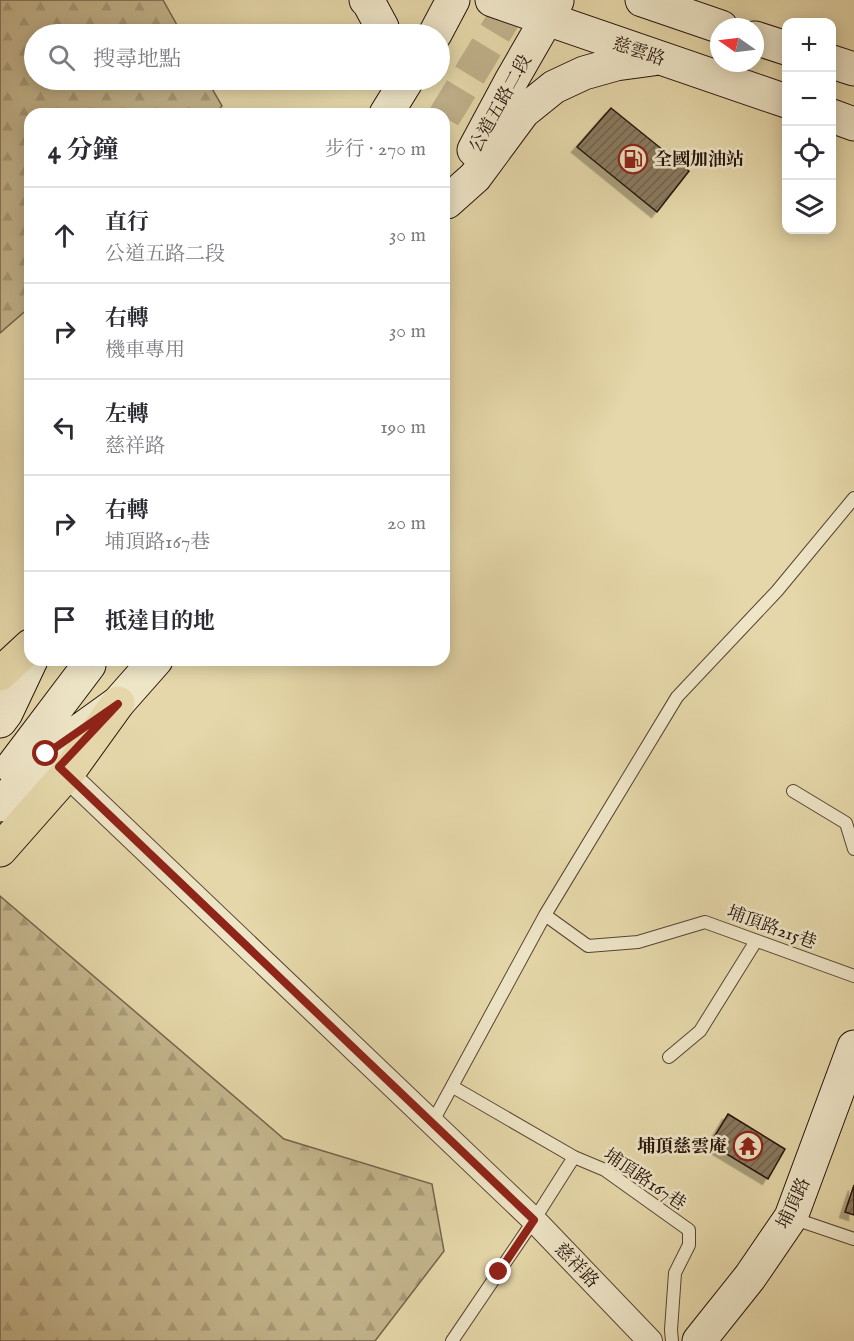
<!DOCTYPE html>
<html lang="zh-TW">
<meta charset="utf-8">
<style>
body{margin:0;font-family:"IM FELL English","Noto Serif TC",serif;background:#f2f2f3;color:#2b2b33}
.controls{position:absolute;right:18px;top:18px;display:grid;overflow:hidden;border-radius:12px;box-shadow:0 3px 15px #0003}
.controls button{width:54px;height:54px;display:grid;place-items:center;padding:0;border:0;border-bottom:2px solid #e1e1e2;background:#fff;color:#2b2b33;font:30px sans-serif}
.compass{position:absolute;left:710px;top:18px;width:54px;height:54px;border-radius:50%;background:#fff;box-shadow:0 3px 15px #0003;rotate:284deg}
.stop{position:absolute;width:18px;height:18px;margin:-14px;border:4px solid #8f2418;border-radius:50%;background:#fff}
.stop.end{background:#8f2418;border-color:#fff;box-shadow:0 2px 6px #0008}
.list{margin:0;padding:0;list-style:none}
h2{display:flex;justify-content:space-between;align-items:center;height:78px;margin:0;padding:0 24px;font-size:26px}
h2 small{font-size:20px;font-weight:400;color:#7c7c81}
.list li{display:grid;grid-template-columns:39px 1fr auto;gap:18px;align-items:center;box-sizing:border-box;height:96px;padding:0 24px;border-top:2px solid #e1e1e2}
.list b{display:block;font-size:22px;white-space:nowrap}
.list p{margin:0;font-size:20px;white-space:nowrap;color:#7c7c81}
.list em{font-size:20px;font-style:normal;color:#7c7c81}
.icon{flex:none;width:33px;height:33px;fill:none;stroke:currentColor;stroke-width:2;stroke-linecap:round;stroke-linejoin:round}
.map{position:relative;flex:none;width:854px;height:1341px;overflow:hidden}
.search{position:absolute;background:#fff;box-shadow:0 3px 15px #0003;left:24px;top:24px;width:426px;height:66px;display:flex;align-items:center;gap:15px;box-sizing:border-box;padding:0 21px;border-radius:33px;color:#7c7c81;font-size:22px}
.panel{position:absolute;background:#fff;box-shadow:0 3px 15px #0003;left:24px;top:108px;width:426px;height:558px;border-radius:18px}
.map>svg:first-child{display:block}
.forest{fill:url(#forest-firs);stroke:#76644d;stroke-width:1.5}
.building{fill:url(#building-hatch);stroke:#26130c;stroke-width:1.5;filter:url(#shadow)}
.lines{fill:none;stroke-linecap:round;stroke-linejoin:round}
.secondary-tunnel{stroke:#bfb08a;stroke-width:33;stroke-dasharray:33 16;stroke-linecap:butt}
.lane-casing{stroke:#564433;stroke-width:14}
.street-casing{stroke:#564433;stroke-width:26}
.secondary-casing{stroke:#26130c;stroke-width:35}
.highway-casing{stroke:#26130c;stroke-width:35}
.lane{stroke:#eee5c7;stroke-width:12}
.street{stroke:#eee5c7;stroke-width:24}
.secondary{stroke:#eee5c7;stroke-width:33}
.highway{stroke:#e5d7a9;stroke-width:33}
.route{stroke:#8f2418;stroke-width:8}
.labels{text-anchor:middle;stroke-width:5;stroke-linejoin:round;paint-order:stroke}
.street-label{font-size:18px;fill:#26130c;stroke:#eee5c7}
.poi-label{font-size:18px;font-weight:bold;fill:#26130c;stroke:#eee5c7;text-anchor:start}
</style>
<div class="map">
<svg width="854" height="1341" viewBox="0 0 854 1341">
<defs>
<pattern id="forest-firs" width="22" height="20" patternUnits="userSpaceOnUse" patternTransform="scale(1.5)"><rect width="22" height="20" fill="#c5b68e"/><path d="M5 1l3.5 6h-7zM16 11l3.5 6h-7z" fill="#a99c79"/></pattern>
<pattern id="building-hatch" width="6" height="6" patternUnits="userSpaceOnUse" patternTransform="scale(1.5)"><rect width="6" height="6" fill="#89795e"/><path d="M-1 1l2-2M0 6l6-6M5 7l2-2" fill="none" stroke="#70624c"/></pattern>
<filter id="shadow"><feDropShadow dx="-5.5" dy="5.5" stdDeviation="0" flood-color="#0004"/></filter>
</defs>
<rect width="100%" height="100%" fill="#e5d7a9"/>
<filter id="stains"><feTurbulence type="fractalNoise" baseFrequency=".00333" numOctaves="4"/><feColorMatrix values="0 0 0 0 .2 0 0 0 0 .09 0 0 0 0 .02 0 0 0 .5 -.17"/></filter>
<radialGradient id="worn" r=".72"><stop offset=".6" stop-color="#630" stop-opacity="0"/><stop offset="1" stop-color="#630" stop-opacity=".3"/></radialGradient>
<path class="forest" d="M0,0h163l19,34h-148v46h173l15,26 -7,8h-185v193l-30,26z
M0,896l284,243 148,45 12,67 -69,90h-375z"/>
<path class="building" d="M611,108l78,63 -32,41 -80,-65z
M728,1114l57,35 -17,30 -58,-35z
M854,1185v30l-9,-3z"/>
<g class="lines">
<path class="secondary-tunnel" d="M444,117l71,-117"/>
<g class="lane-casing">
<path id="lane" d="M793,791l53,32 8,26
M545,915l43,31 50,-4 67,-20 149,54
M669,1057l31,-26 56,-90
M453,1087l121,70 31,13 84,60v15l-14,28 -4,57 1,11
M432,1123l113,-208 132,-218 100,-106 77,-93
M792,1218l62,21
M452,1341l82,-121 40,-63"/>
</g>
<g class="street-casing">
<path id="street" d="M59,767l475,453 116,121"/>
</g>
<g class="secondary-casing">
<path id="secondary" d="M366,0l3,3 13,24 1,7
M492,0l294,101
M642,0l79,27
M435,34l18,-34
M755,38l31,10
M832,62l22,7
M386,114l21,-34
M832,116l22,8
M474,150l37,-69 46,-80
M447,202l28,-25 48,-65 31,-25 30,-14 32,-9 37,-5
M0,721l6,-8 25,-53
M12,767l77,-102
M0,805l46,-50 72,-52 38,-43
M699,1341l51,-64 41,-60 63,-170"/>
</g>
<g class="highway-casing">
<path id="highway" d="M0,674l30,-28
M0,850l67,-76 51,-71"/>
</g>
<use href="#lane" class="lane"/>
<use href="#street" class="street"/>
<use href="#secondary" class="secondary"/>
<use href="#highway" class="highway"/>
</g>
<g class="lines">
<path class="route" d="M46,754l72,-50 -59,63 475,453 -35,52"/>
</g>
<defs>
<g id="fuel-ring" transform="scale(1.5)"><circle r="9.5" fill="#eee5c7" stroke="#8f2418" stroke-width="1.5"/><path d="M-5.5-6h7V0h2V4h1.3V-2.5L3-4.5l.8-.8L6-3V5H2.5V1h-1V6h-7ZM-4.2-4.7v3.2H.2V-4.7Z" fill="#8f2418"/></g>
<g id="temple-ring" transform="scale(1.5)"><circle r="9.5" fill="#eee5c7" stroke="#8f2418" stroke-width="1.5"/><path d="M0-6L5-2H3V0L6.5 2.5H4V6H1.5V3h-3V6H-4V2.5H-6.5L-3 0V-2H-5Z" fill="#8f2418"/></g>
</defs>
<g fill-rule="evenodd">
<use href="#fuel-ring" x="633" y="159"/>
<use href="#temple-ring" x="748" y="1146"/>
</g>
<g class="labels">
<g class="street-label">
<text transform="translate(639 51) rotate(19)" y="6">慈雲路</text>
<text transform="translate(500 103) rotate(-61)" y="6">公道五路二段</text>
<text transform="translate(772 927) rotate(20)" y="6">埔頂路215巷</text>
<text transform="translate(645 1179) rotate(34)" y="6">埔頂路167巷</text>
<text transform="translate(793 1203) rotate(-65)" y="6">埔頂路</text>
<text transform="translate(577 1265) rotate(46)" y="6">慈祥路</text>
</g>
<g class="poi-label">
<text x="654" y="165">全國加油站</text>
<text x="727" y="1152" text-anchor="end">埔頂慈雲庵</text>
</g>
</g>
<rect width="100%" height="100%" filter="url(#stains)"/>
<rect width="100%" height="100%" fill="url(#worn)"/>
</svg>
<div class="controls">
<button>+</button>
<button>−</button>
<button><svg class="icon" aria-label="locate" viewBox="0 0 24 24"><circle cx="12" cy="12" r="6"/><path d="M12 2v4M12 18v4M2 12h4M18 12h4"/></svg></button>
<button><svg class="icon" aria-label="layers" viewBox="0 0 24 24"><path d="M12 4l9 5-9 5-9-5zM3 14l9 5 9-5"/></svg></button>
</div>
<svg class="compass" viewBox="-18 -18 36 36"><path d="M0-13l5 13h-10z" fill="#e53935"/><path d="M0 13l5-13h-10z" fill="#7c7c81"/></svg>
<div class="stop" style="left:46px;top:754px"></div>
<div class="stop end" style="left:499px;top:1272px"></div>
<div class="search"><svg class="icon" aria-label="search" viewBox="0 0 24 24"><circle cx="10" cy="10" r="6"/><path d="M15 15l6 6"/></svg>搜尋地點</div>
<section class="panel">
<h2>4 分鐘<small>步行 · 270 m</small></h2>
<ul class="list">
<li><svg class="icon" aria-label="ahead" viewBox="0 0 24 24"><path d="M12 20V5M6 11l6-6 6 6"/></svg><div><b>直行</b><p>公道五路二段</p></div><em>30 m</em></li>
<li><svg class="icon" aria-label="right" viewBox="0 0 24 24"><path d="M7 20v-9h11M14 6l5 5-5 5"/></svg><div><b>右轉</b><p>機車專用</p></div><em>30 m</em></li>
<li><svg class="icon" aria-label="left" viewBox="0 0 24 24"><path d="M17 20v-9H6M10 6l-5 5 5 5"/></svg><div><b>左轉</b><p>慈祥路</p></div><em>190 m</em></li>
<li><svg class="icon" aria-label="right" viewBox="0 0 24 24"><path d="M7 20v-9h11M14 6l5 5-5 5"/></svg><div><b>右轉</b><p>埔頂路167巷</p></div><em>20 m</em></li>
<li><svg class="icon" aria-label="arrive" viewBox="0 0 24 24"><path d="M6 21V4h12l-3 4 3 4H6"/></svg><div><b>抵達目的地</b></div></li>
</ul>
</section>
</div>
